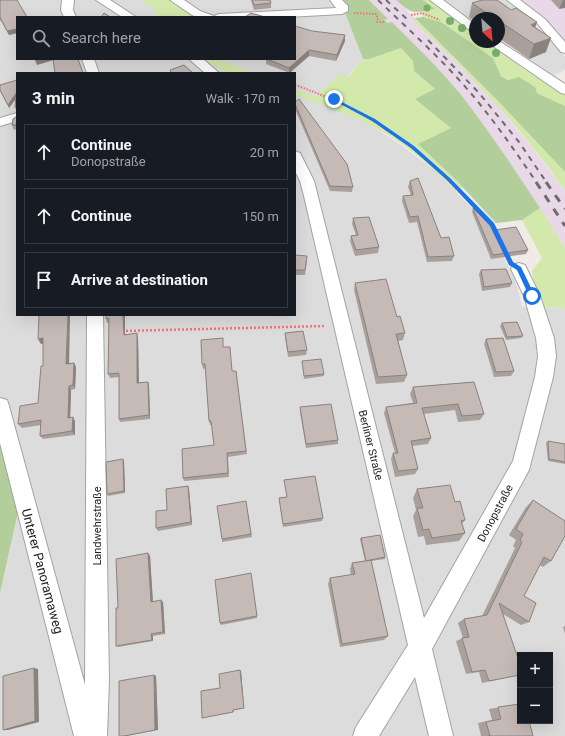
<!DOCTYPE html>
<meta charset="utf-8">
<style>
body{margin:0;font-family:Roboto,sans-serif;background:#20242c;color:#f1f3f6}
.controls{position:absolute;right:12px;bottom:12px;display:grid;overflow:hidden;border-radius:0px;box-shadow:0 4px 16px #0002}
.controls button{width:36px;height:36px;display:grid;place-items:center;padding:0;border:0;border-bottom:1px solid #363941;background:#171b24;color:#f1f3f6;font:20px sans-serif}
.compass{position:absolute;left:469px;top:12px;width:36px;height:36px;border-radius:50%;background:#171b24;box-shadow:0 4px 16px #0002;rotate:154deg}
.stop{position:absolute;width:12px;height:12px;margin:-9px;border:3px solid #1a73e8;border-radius:50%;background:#fff}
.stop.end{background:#1a73e8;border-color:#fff;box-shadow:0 1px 4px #0008}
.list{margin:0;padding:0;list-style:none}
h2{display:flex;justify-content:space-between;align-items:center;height:52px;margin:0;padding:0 16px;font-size:17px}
h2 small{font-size:13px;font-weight:400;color:#9ea1a6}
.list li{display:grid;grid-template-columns:26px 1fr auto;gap:12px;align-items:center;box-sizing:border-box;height:56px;margin:0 8px 8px;padding:0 8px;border:1px solid #363941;border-radius:0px}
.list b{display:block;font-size:15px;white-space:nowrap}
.list p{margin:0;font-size:13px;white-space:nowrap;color:#9ea1a6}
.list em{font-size:13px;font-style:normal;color:#9ea1a6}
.icon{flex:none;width:22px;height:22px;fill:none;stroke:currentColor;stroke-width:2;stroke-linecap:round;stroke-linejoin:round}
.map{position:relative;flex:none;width:565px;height:736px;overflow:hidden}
.search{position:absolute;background:#171b24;box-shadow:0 4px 16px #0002;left:16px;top:16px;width:280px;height:44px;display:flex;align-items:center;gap:10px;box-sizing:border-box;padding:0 14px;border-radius:0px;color:#9ea1a6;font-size:15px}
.panel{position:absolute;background:#171b24;box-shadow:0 4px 16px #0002;left:16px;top:72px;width:280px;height:244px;border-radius:0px}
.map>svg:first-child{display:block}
.residential{fill:#dddcdc;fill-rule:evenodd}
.industrial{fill:#e9d8e8}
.grass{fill:#d3e9ac}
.forest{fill:#b2cf9b}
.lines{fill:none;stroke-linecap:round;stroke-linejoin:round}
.street-casing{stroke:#a3a3a3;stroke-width:2}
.path-far1{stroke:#f86f74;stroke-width:2;stroke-dasharray:1.5 1.5;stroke-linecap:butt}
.path{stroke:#f86f74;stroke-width:2.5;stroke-dasharray:2 2;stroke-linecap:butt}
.street{fill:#fff;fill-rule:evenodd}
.rail-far1{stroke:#6d6d6d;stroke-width:2;stroke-dasharray:5.5 5.5;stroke-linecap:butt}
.rail{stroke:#6d6d6d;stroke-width:3;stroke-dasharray:8 8;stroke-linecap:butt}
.tree{fill:#77af6f}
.wall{fill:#a9a09c}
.shaded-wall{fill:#8a827f}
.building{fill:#c5bab5;stroke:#8a827f}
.route{fill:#1a73e8}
.labels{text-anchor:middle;stroke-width:3;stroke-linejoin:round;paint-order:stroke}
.street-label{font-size:11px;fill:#1f1f1f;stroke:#fff}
.near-street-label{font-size:13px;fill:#1f1f1f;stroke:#fff}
</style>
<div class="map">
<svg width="565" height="736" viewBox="0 0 565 736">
<rect width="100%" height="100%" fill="#f0ebe6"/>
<path class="residential" d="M0,0h331l5,7 9,6 18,46 -31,35 28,24 41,27 37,28 50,52 28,57 6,25 42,1 1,2v426h-565v-143l18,-81 -18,-68zM17,17h278v42h-278zM17,73h278v242h-278zM520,655h30v66h-30z
M443,0h62l22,16 38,41v13l-14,6 -52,-35v-23h-24v6z"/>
<path class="industrial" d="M369,0h27l13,12 -1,1 7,5 -3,2 58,56 28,31 34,40 33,44v57l-72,-110 -33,-43 -20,-24 -48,-49 -5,1 -3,-3 3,-2z
M518,0h47v42z"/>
<path class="grass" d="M144,0h26l8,7 20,10h-41l-5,-14 -6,5z
M423,0h7l45,33v9h13l34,26 43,27v11l-64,-30 -8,-18 -52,-36 -18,-5 -2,-5 13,-3z
M415,18l87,87 63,67v19c-43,-63 -97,-119 -153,-171z
M401,48l12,13 1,10 22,19 -21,9 37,29 -33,16 45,44 -8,3c-21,-21 -45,-43 -71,-58 -28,-15 -60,-28 -90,-38v-6l21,8 23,-23 9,3 15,-18h6z
M206,59h11l37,14h-30z
M540,208l25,40v62l-1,-2 -23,-1 -7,-18 -2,-18 10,-13 -20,-38z"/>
<path class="forest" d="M342,0h27l19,19 -4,1 3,3 5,-1c24,24 48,47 69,73 29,37 54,75 79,113l-18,12 -26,3 -40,-43 -38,-36 33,-16 -36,-29 20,-10 -21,-18 -1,-10 -12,-13 -32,11h-6l-18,-46 2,-5z
M396,0h27l12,9c-22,4 -22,6 -39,-9z
M423,17l18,5 52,36 8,18 7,4 11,-3 16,10 2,6 28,13v66l-63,-67 -87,-87z
M0,444l18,68 -18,81z"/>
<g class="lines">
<g class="street-casing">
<path id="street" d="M62,0h12l-1,10 3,7h-12l-3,-7z
M96,0h14l26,17h-14z
M170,0h14l16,11 14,5 5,-2 117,-6 -6,-8h12l6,6v5l-6,3 -54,3h-91l-5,-2z
M430,0h13l32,24v8l-4,-1z
M507,0h13l25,19 20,23v11l-4,-1 -24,-29z
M499,41l66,43v10l-4,-1 -74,-51h12z
M82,59h12l5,14h-12z
M189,59h14l16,14h-14z
M17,113v8l-17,5v-8z
M295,151l5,2 14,28 110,437 89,-157 22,-84 3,-21 -2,-18 -12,-42 -13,-27 2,-4 6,-2 6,2 15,31 14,42 2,18 -3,21 -24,93 -97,179 21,87h-24l-14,-59 -36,59h-26l3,-9 52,-82 -104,-449 -4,-15 -5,-10z
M87,315h16l6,365 -2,56h-33l-74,-293v-45l7,2 2,6 76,279z"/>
</g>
<path class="path-far1" d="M354,13l22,1 2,4 -1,4h9
M411,15l11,-2 18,7
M295,85c66,23 106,49 156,98"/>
<path class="path" d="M450,182l42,43 4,7
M122,331l203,-5"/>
<use href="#street" class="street"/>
<path class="rail-far1" d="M378,0c28,27 57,53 83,82 28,31 52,66 76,101
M386,0l22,20
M428,40l51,53 40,49 28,41"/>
<path class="rail" d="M536,182l29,44
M546,182l19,27"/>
</g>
<g class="tree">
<circle cx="427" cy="8" r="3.5"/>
<circle cx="450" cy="21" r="4"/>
<circle cx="462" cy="28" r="4"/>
<circle cx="496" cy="53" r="4"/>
</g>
<path class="wall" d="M0,0l17,17v16l-8,2 -8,-14h-1z
M251,0h19l1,3v5l-17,2z
M551,0h14l-6,9z
M472,3l63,24 11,25 -17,7 -30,-21v-20h-24v4l-6,-5z
M312,31l33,10 -9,20 -27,-5 -19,17 -24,-9v-5h29z
M17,80v49l-3,1 -2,-5 5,-9v-4l-2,-5 1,-9 -7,10 -9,-17z
M295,102l58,85 -1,5 -22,-1 -35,-82z
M410,181l31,57 13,18 -2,5 -25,1 -10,-40 -8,1 -7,-22 1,-5 8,-1 -3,-8z
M473,208l22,22 33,20 -2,4 -35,5 -19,-47z
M353,218l26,29 -1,6 -23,3 -5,-15 1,-5 5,-1 -4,-11z
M295,255l12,6 -2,14h-10z
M481,270l31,13 -2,4 -28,4 -3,-17z
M355,283l42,34 8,16 -2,7 -5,1 9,34 -3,7 -28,2 -22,-94z
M106,315h19v20l12,-2 1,5 1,45 10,2 1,34 -30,3 -1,-3v-42l-9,1 -2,-4 1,-51h-2l-1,-4z
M502,323l21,13 -2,2 -15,2 -6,-14z
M285,333l22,17 -1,5 -18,2 -3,-20z
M38,339l31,24h5l2,4 -1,22 -4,1 -1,27 5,4v14l-32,4 -3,-3 1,-11 -19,3 -4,-4 20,-21 5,-37v-23l-2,1z
M486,339l28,32 -3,5 -17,1 -10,-33z
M224,347l8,24h4l11,83 -19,3 1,20 -45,4 -1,-3 31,-33 -2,-20h-2l-1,-4 -3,-53 -3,1 -1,-5z
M302,361l22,13v2l-20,3z
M474,382l10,32 -4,6 -22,2 -3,-12 -31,4 7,24 -3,6 -16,2 6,23 -3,5 -20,3 -4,-18 2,-6h2l-11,-40 2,-6 27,-4 -3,-9 3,-7z
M300,407l38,33v4l-32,4 -6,-36z
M548,441l17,3v20l-17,-3 -2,-18z
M124,461l1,32 -17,3 -1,-2z
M284,480l39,38 -1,3 -39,6 -4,-29 8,-1z
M188,486l1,3 3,36 -34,6 -2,-3 11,-18z
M417,489l38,13 10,18 -3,4 3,9 -6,8 -33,4 -2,-9 -6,1 -5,-21 3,-6 -3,-12z
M533,500l18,61 -8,6 -3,-2 -16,31 5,26 -8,3 -18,-11 17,61 -38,8 -3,-11 -13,2 -10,-33 7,-3 -5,-15 6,-4 18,-3 33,-68 -2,-2 3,-6 -7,-5 17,-28z
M246,501l6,36 -30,5v-3z
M361,538l24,19v2l-14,2 17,75 -4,4 -44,7 -12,-63 2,-6 21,-3 -1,-6 2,-6 13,-2 -5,-22z
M148,553l2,3 3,46 8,-2 2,2 2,32 -12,2v5l-35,6 -2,-1 2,-38z
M251,573l6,45 -36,7 -1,-2z
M565,626v8l-2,-7z
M241,671l3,37 -10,2v2l-32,6 18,-30z
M154,675l2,1 2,54 -32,6h-7z
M520,704l13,32h-53h1l-3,-13 14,-3 -3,-11z"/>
<path class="shaded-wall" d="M563,0h2v8l-6,1z
M537,22l-5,15 -1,-12z
M17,29v4l-8,2 -2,-4z
M345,35v6l-9,20 1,-6z
M551,38l-5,14 -17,7 5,-15z
M309,50v6l-20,17v-5z
M37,59h17v1l-17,5 -2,-5z
M17,92v5l-8,11 -1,-3z
M68,315h2l-1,53 -3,-4z
M123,315h2v24l-1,-4z
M137,333l1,5 1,49 -2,-4z
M43,338l3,5 -5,1 -3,-5z
M74,363l2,4 -1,22 -2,-4z
M148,382l1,3 1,34 -1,-4z
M69,386l2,4 -1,32 -2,-4z
M73,417l2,4v14l-3,-4z
M123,459l1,2 1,32 -1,-2z
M188,486l1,3 3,36 -1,-3z
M148,553l2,3 3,48 -2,-2z
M161,600l2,2 2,32 -2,-2z
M151,634l2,2v5l-1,-1z
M34,668l4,1 1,53 -31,8h-5z
M240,670l1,1 3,37z
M154,675l2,1 2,54h-3z"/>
<path class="building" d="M0,0h17l10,17h-10v12l-10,2 -7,-14z
M252,0h18l1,3 -17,2z
M482,0h15l14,10 5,-2 21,14 -6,3 20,13 -17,6 -35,-23v-3h-5l-22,-15z
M104,13l6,4h-9z
M251,13l14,4h-20z
M295,26l17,5 33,4 -8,20 -28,-5 -20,18 -22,-9h28z
M53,59h25l5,14h-28z
M184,65l9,8h-22l-1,-3z
M17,80v12l-9,13 -8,-15v-5z
M16,96h1v29h-5l1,-6 4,-3v-8l-2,-1z
M299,99l48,65 6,23 -23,-1 -35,-82v-2z
M418,178l23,60 8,-1 5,19 -26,1 -10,-41 -8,1 -7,-21 10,-1 -3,-14z
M473,208l22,22 21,-3 12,23 -35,5z
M369,217l10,30 -23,3 -5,-14 7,-1 -5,-17z
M295,255l12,1 -2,14h-10z
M506,269l6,14 -28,4 -3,-17z
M386,279l11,38 3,-1 5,17 -9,1 11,41 -29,2 -23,-94z
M39,315h29l-2,49 8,-1 -1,22 -4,1 -1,32 5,-1 -1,14 -32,5 1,-16 -23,4 2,-18 18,-3 3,-37h2v-28l-5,1z
M106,315h17l1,20 13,-2v50l11,-1 1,33 -30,4v-46l-11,1 1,-56 -3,1z
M517,322l6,14 -16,1 -5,-14z
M303,331l4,19 -19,2 -3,-19z
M223,338v9h7l2,24h4l10,80 -19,2 1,20 -45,5 -1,-29 32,-4 -3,-24h-2l-4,-57h-3l-1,-24z
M503,338l11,33 -18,1 -10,-33z
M321,359l3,15 -20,2 -2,-15z
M474,382l10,32 -22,2 -4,-12 -36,4 9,30 -20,3 7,28 -20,2 -5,-18h5l-12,-46 31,-4 -4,-16z
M331,404l7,36 -32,4 -6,-37z
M548,441l17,3v18l-16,-3z
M123,459l1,32 -17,3 -1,-32z
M315,476l8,42 -40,6 -4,-26 8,-1 -3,-17z
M450,485l5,17 5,-1 5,19 -4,1 4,12 -33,5 -3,-9 -6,1 -6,-22h6l-6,-19z
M188,486l3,36 -35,6v-17l11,-1 -1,-21z
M533,500l32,21v15l-14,25 -7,-4 -20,39 12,7 -7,19 -30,-19 21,61v11l-31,6 -4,-11 -13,2 -10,-34 7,-1 -5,-18 23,-4 35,-73 -2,-2 3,-6 -7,-5z
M246,501l5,33 -29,5 -5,-33z
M380,535l5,22 -19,4 -5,-23z
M148,553l3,49 10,-2 2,32 -12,2 1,6 -36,6v-38h2l-2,-49z
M371,560l17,76 -46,8 -12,-66 25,-4 -3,-11z
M251,573l6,43 -37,7 -5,-43z
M34,668l1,53 -32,9v-54z
M240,670l4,38 -11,2v2l-31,6 -1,-27 19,-3 -1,-14z
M154,675l1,55 -31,6h-5v-55z
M520,704v17h9l4,15h-45h2l-4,-14 15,-3 -3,-12z"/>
<path class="route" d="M334,98l41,21 39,27 37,33 43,44 19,39 8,5 14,29 -1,2h-4l-13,-28 -8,-5 -19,-39 -42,-45 -37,-33 -39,-27 -39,-21z"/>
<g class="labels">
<g class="street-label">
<text transform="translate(371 445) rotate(76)" y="4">Berliner Straße</text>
<text transform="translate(495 513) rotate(-62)" y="4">Donopstraße</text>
<text transform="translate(97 526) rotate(-90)" y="4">Landwehrstraße</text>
</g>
<g class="near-street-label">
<text transform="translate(43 571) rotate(75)" y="5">Unterer Panoramaweg</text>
</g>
</g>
</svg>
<div class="controls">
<button>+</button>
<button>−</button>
</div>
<svg class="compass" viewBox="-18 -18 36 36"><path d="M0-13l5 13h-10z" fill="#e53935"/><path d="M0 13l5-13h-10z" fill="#9ea1a6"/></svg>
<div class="stop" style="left:532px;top:296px"></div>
<div class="stop end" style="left:334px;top:99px"></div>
<div class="search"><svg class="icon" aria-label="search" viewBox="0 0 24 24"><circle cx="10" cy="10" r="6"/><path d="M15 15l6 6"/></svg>Search here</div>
<section class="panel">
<h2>3 min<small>Walk · 170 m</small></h2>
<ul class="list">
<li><svg class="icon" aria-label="ahead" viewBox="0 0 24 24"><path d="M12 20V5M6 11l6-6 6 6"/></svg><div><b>Continue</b><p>Donopstraße</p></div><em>20 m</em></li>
<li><svg class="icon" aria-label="ahead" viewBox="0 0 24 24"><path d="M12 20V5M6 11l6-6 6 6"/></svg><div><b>Continue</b></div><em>150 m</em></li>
<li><svg class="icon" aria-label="arrive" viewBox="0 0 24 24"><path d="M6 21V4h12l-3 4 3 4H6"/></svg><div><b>Arrive at destination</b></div></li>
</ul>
</section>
</div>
